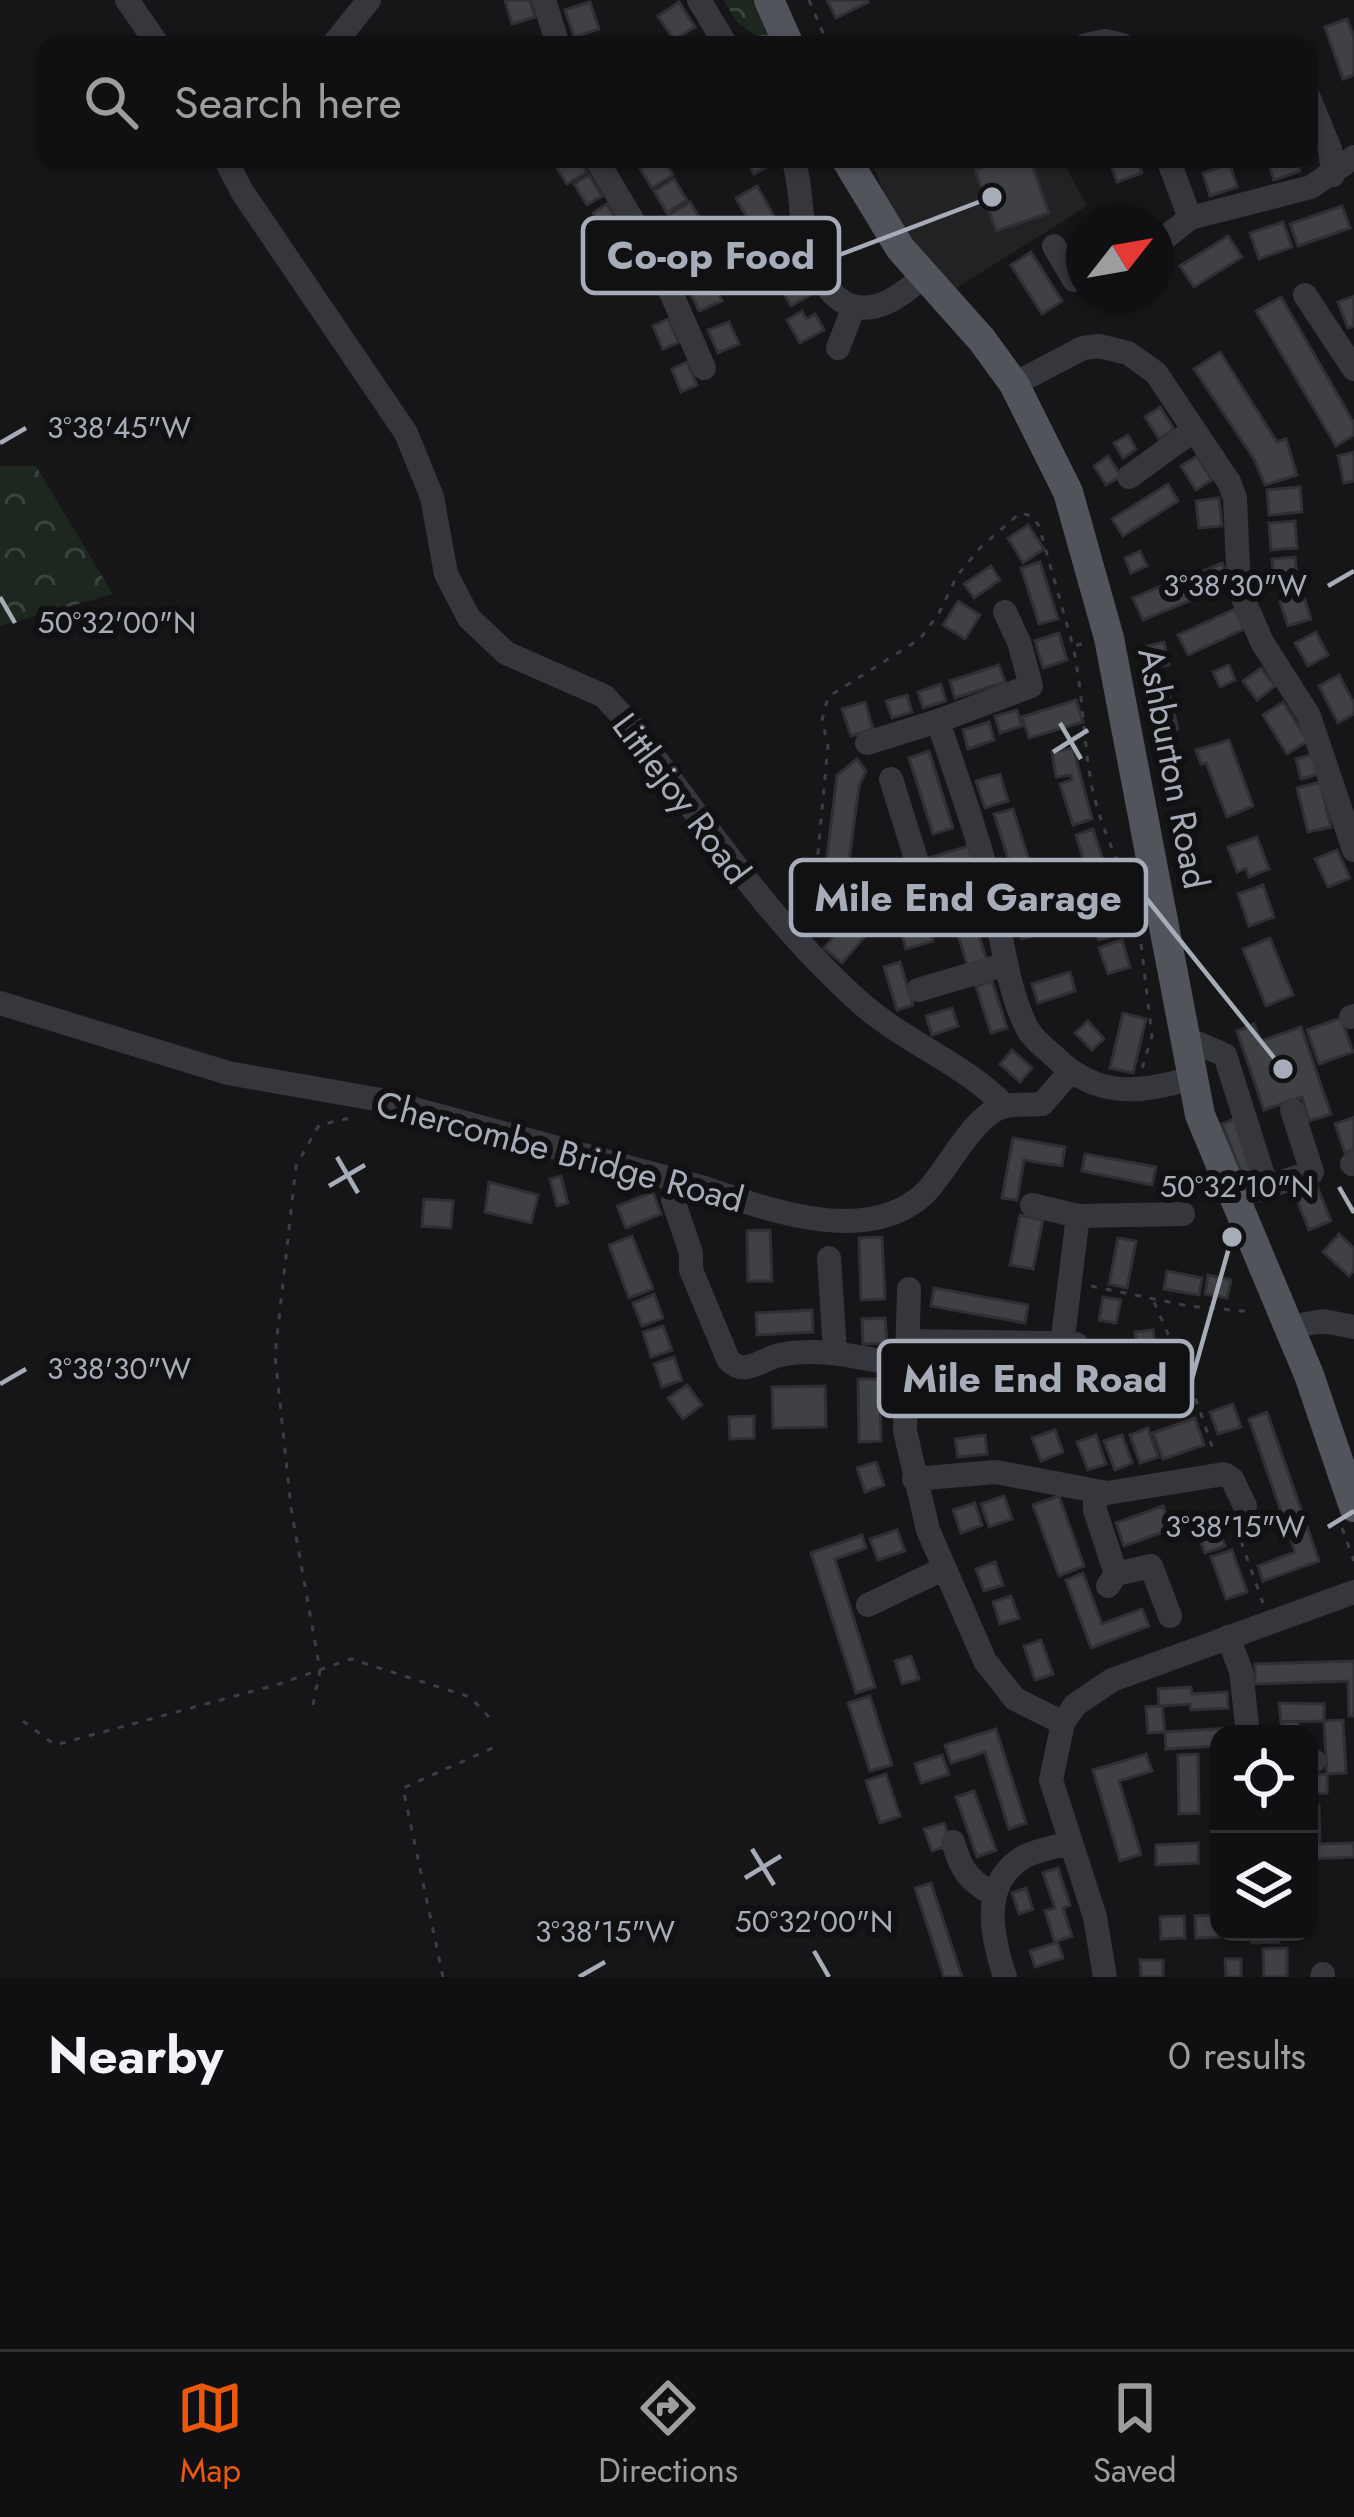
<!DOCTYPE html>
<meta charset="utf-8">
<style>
body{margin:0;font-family:Jost,sans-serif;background:#1e1e20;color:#f1f3f6}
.controls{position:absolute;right:36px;bottom:36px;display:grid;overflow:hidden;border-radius:24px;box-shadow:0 3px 9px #0004}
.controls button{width:108px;height:108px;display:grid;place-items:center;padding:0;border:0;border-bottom:3px solid #303032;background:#101012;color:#f1f3f6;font:60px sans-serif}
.compass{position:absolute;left:1066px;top:204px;width:108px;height:108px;border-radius:50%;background:#101012;box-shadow:0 3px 9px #0004;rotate:59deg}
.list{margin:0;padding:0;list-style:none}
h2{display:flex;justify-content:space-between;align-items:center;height:156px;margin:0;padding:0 48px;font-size:51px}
h2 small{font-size:39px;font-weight:400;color:#9c9d9f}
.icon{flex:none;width:66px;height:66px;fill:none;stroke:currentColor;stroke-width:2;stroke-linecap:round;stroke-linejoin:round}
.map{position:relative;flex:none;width:1354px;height:1977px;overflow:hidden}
.search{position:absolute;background:#101012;box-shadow:0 3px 9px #0004;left:36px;right:36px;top:36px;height:132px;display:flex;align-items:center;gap:30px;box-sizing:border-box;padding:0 42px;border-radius:24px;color:#9c9d9f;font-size:45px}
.sheet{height:372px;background:#101012}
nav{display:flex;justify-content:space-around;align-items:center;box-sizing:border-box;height:168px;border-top:3px solid #303032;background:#101012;font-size:33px;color:#9c9d9f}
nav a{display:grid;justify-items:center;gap:6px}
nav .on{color:#ea580c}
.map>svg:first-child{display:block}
.built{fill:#222225}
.forest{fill:url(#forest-crowns)}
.building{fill:#404145;stroke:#303034;stroke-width:3}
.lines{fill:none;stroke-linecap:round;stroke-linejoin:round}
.path{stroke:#3c3e44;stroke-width:3;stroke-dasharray:6 9;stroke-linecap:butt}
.minor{stroke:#36373d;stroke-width:24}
.major{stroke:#52545c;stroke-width:30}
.ticks{fill:none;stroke:#a7acb9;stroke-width:4.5}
.labels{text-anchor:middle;stroke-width:12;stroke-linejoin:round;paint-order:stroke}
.street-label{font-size:36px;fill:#a7acb9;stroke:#111113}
.ticks-label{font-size:30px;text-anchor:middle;fill:#a7acb9;stroke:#111113;stroke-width:12;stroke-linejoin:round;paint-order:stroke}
.leader{fill:none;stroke:#a7acb9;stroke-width:4.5}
.callout-dot{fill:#a7acb9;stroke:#111113;stroke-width:4.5}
.callout{fill:#111113;stroke:#a7acb9;stroke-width:4.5}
.callout-label{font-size:39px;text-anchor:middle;font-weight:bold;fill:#a7acb9}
</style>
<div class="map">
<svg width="1354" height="1977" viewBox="0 0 1354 1977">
<defs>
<pattern id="forest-crowns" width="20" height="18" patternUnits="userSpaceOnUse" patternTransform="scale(3)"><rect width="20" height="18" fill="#1d261f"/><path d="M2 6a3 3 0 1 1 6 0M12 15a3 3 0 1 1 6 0" fill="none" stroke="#3b433d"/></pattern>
</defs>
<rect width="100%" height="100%" fill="#161618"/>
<path class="built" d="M870,159h192l25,47 -132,83 -32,-32 -30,-42z"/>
<path class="forest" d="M723,0h32l14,32v13l-31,-22z
M0,466h36l77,128 -113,32z"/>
<path class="building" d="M505,0h25l5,17 -23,7z
M827,0h40l1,2 -32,16z
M590,2l9,27 -25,8 -9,-27z
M679,2l16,25 -21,13 -16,-24z
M1347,19l7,18v38l-11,4 -18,-52z
M564,159h15l8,13 -20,12 -12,-19z
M645,159h18l10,16 -21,13 -15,-24z
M746,159h28l2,3 -22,12z
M1007,159h23l19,54 -53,18 -21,-61z
M1109,159h28l5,14 -25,9z
M1267,159h29l4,12 -26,9z
M1230,164l7,23 -27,9 -7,-23z
M589,175l13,21 -15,9 -13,-21z
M674,179l13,21 -20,13 -13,-22z
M757,186l18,32 -21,12 -18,-32z
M690,202l15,25 -21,13 -15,-25z
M607,204l13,22 -14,8 -13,-21z
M1342,206l8,22 -52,18 -8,-22z
M1283,222l9,25 -33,12 -9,-26z
M1228,236l14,21 -48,30 -14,-21z
M1031,252l31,49 -20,13 -31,-49z
M798,270l14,24 -21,12 -14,-24z
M710,275l12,26 -23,10 -12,-26z
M1354,296v30l-6,2 -10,-26z
M1281,297l73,126v12l-18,11 -80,-135z
M802,311l4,8 9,-5 9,16 -24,13 -13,-23z
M668,319l11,23 -16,7 -10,-23z
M729,322l10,22 -21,9 -10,-23z
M1220,352l57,90 9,-3 11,36 -32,10 -11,-26 -60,-90z
M687,362l10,23 -16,7 -9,-23z
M1160,407l14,22 -15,10 -14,-22z
M1128,435l8,14 -13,9 -9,-15z
M1354,452v29l-10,2 -6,-27z
M1108,456l13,20 -15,9 -12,-19z
M1197,456l15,24 -16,10 -15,-24z
M1168,484l10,17 -55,35 -11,-17z
M1300,487l2,25 -33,3 -2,-25z
M1219,498l3,28 -23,2 -3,-27z
M1295,521l2,27 -26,2 -2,-27z
M1028,525l16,24 -21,14 -15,-25z
M1140,551l7,15 -16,7 -6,-15z
M1295,557l2,21 -23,2 -2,-21z
M1040,562l18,57 -19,5 -18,-56z
M1222,563l7,18 -25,10 -8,-17z
M991,566l9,14 -26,18 -10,-14z
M1185,576l9,23 -51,21 -10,-22z
M1303,594l8,25 -23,7 -8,-24z
M958,601l22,14 -15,24 -22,-14z
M1235,609l9,20 -56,26 -10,-20z
M1316,632l12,23 -20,11 -13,-23z
M1059,633l8,27 -24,8 -8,-27z
M1164,642l5,23 -17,4 -5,-23z
M999,665l6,17 -50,16 -5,-17z
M1229,665l6,15 -15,7 -7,-15z
M1261,668l14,18 -18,14 -14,-19z
M1339,675l15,28v11l-16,9 -19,-37z
M941,684l5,17 -23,7 -5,-16z
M1168,690l10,39 -17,5 -11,-39z
M907,695l5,17 -20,6 -6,-17z
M1076,700l7,22 -54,16 -7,-21z
M865,702l8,27 -22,7 -9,-27z
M1283,702l25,39 -21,13 -24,-39z
M1017,710l5,16 -22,7 -5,-17z
M989,722l5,18 -26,9 -5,-19z
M1229,740l24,66 -26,11 -21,-54 -5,1 -5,-14z
M1073,748l19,71 -19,6 -13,-41 12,-4 -1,-5 -15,2 -4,-25z
M929,751l24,77 -20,6 -24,-76z
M1313,754l5,20 -17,5 -5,-20z
M857,759l9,12 -7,15 -12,90 -8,25 -15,-20 13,-106z
M1000,774l8,27 -23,7 -9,-27z
M1320,782l11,45 -23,5 -11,-44z
M1013,809l27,87 -18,6 -28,-88z
M1093,829l13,41 -18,5 -12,-40z
M1257,837l12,32 -20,8 -3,-9 -9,4 -9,-25z
M968,846l6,16 -47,15 -5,-17z
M1337,850l13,28 -22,9 -13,-28z
M1263,885l11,32 -25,9 -11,-32z
M1118,907l7,25 -26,8 -8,-25z
M1057,908l6,19 -41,12 -6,-19z
M851,916l18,16 -27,31 -18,-15z
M927,923l6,18 -27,8 -5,-18z
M975,923l13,41 -19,6 -13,-41z
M1270,938l23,57 -27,11 -23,-57z
M1122,940l8,27 -22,7 -9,-26z
M900,962l13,43 -16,5 -13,-43z
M1070,972l5,19 -37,12 -6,-19z
M992,981l15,47 -16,5 -15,-47z
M952,1008l6,18 -26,9 -6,-19z
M1123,1013l23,6 -13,54 -23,-5z
M1341,1018l12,34 -34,12 -12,-34z
M1088,1021l16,18 -12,11 -17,-17z
M1254,1024l7,17 40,-14 30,87 -22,7 -7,-24 -38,13 -27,-79z
M1012,1050l20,18 -12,14 -20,-18z
M1252,1111l22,64 -28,10 -24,-61z
M1354,1117v32l-9,4 -10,-29z
M1013,1138l52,9 -3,19 -38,-6 -7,40 -15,-2z
M1085,1154l71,13 -4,18 -70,-14z
M561,1176l7,27 -11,3 -7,-27z
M489,1182l49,13 -7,28 -46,-11z
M1317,1186l14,35 -22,9 -14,-35z
M653,1192l8,22 -35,14 -9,-22z
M424,1199l29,2 -2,27 -29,-2z
M1020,1215l23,5 -10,49 -23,-4z
M770,1230l2,51h-24l-1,-50z
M1339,1234l15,14v23l-5,5 -26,-24z
M632,1236l21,53 -24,9 -20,-53z
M882,1237l3,62 -24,1 -2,-62z
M1118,1238l18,3 -9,47 -18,-4z
M1167,1271l35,7 -3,17 -35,-6z
M1208,1275l23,5 -4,18 -22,-4z
M934,1288l94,17 -3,18 -94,-17z
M654,1294l9,24 -21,8 -9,-23z
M1103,1297l18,3 -5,23 -17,-3z
M812,1310l1,22 -56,3 -1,-22z
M885,1318l2,25 -24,1 -1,-25z
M663,1326l9,24 -21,7 -8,-25z
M1153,1330l5,35 -19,2 -4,-35z
M674,1357l8,23 -20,7 -8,-23z
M858,1379h22l1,62 -22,1z
M687,1385l15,20 -19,14 -15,-21z
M825,1386l1,41 -53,1 -1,-41z
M1233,1404l8,23 -23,7 -8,-22z
M1267,1412l52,149 -56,20 -5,-15 37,-14 -46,-133z
M754,1416v22l-24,1 -1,-22z
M1195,1418l9,27 -41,14 -10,-26z
M1148,1428l10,29 -18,6 -10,-28z
M1055,1430l8,22 -22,9 -9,-23z
M985,1435l2,19 -29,3 -3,-18z
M1096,1435l10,29 -18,6 -11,-28z
M1122,1435l10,28 -17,7 -11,-29z
M876,1462l8,23 -19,7 -8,-24z
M1004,1496l8,23 -23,8 -8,-23z
M1059,1496l25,70 -25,10 -26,-71z
M975,1503l7,22 -21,8 -8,-23z
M1163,1506l8,23 -47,17 -8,-23z
M1215,1518l10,28 -20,7 -10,-28z
M897,1530l8,21 -27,9 -8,-21z
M862,1535l4,13 -31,11 40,128 -19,6 -45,-140z
M1232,1550l15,42 -21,7 -15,-42z
M995,1562l8,23 -19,6 -8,-22z
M1083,1573l19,51 40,-15 7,17 -58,22 -25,-68z
M1011,1596l8,22 -19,6 -7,-22z
M1041,1640l12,34 -18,6 -11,-34z
M911,1656l8,23 -17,5 -7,-23z
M1354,1661v55h-5l-1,-35 -93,3v-20z
M1191,1687l1,7 35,-2 1,16 -37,2 -1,-6 -28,2 3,26 -17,1 -2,-26 13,-1 -1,-17z
M870,1696l22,69 -22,6 -22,-68z
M1279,1703l45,1v17l-43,1z
M1343,1720l3,53 -19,1 -3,-53z
M1298,1721l1,13h-17l-1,-12z
M1231,1728l1,6h-13v12l-53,3 -1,-17z
M996,1729l30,94 -17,6 -24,-77 -34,11 -6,-18z
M1146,1754l6,17 -33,10 22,73 -21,7 -27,-91z
M1198,1754l1,59 -20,1 -1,-59z
M942,1755l7,19 -28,9 -6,-19z
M886,1774l14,42 -20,7 -14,-42z
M1327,1774v19l-18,1v-19z
M974,1791l22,59 -19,7 -21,-60z
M1309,1805h10l1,39 34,-1v14l-45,2z
M944,1823l7,22 -19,6 -8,-22z
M1198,1843v20l-42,2v-20z
M1058,1868l12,37 -7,3 9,28 -15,5 6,17 -28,9 -5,-16 25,-8 -10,-32 10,-3 -12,-35z
M931,1883l31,94h-18l-29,-89z
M1026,1888l7,21 -14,5 -7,-21z
M1219,1915l1,22 -24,1 -1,-22z
M1184,1916l1,22 -24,1 -1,-22z
M1251,1932h28v10l-28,1z
M1287,1948v29h-23l-1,-28z
M1225,1959h16v18h-15z
M1140,1960h23v17h-22z"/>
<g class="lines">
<path class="path" d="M809,0l19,45
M1082,644l-9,2c10,47 10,94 19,141 8,38 24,71 40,106
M847,912l-26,-13 -6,-14 13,-140 -6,-25 6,-23 92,-58 19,-26 18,-37 23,-28 40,-35 12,3 7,10 34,120
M1141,944l11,92 -10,33
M1091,1286l98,20 64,6
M1154,1302l39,89 22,64
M1236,1527l27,76
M1342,1528l12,33
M313,1705l7,-35 -29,-162 -16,-153 21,-189 23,-41 31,-7
M23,1721l32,24 224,-61 72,-25 119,38 19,20
M443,1977l-40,-189 92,-41"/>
<path class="minor" d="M127,0l31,45
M544,0l14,45
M699,0l27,45
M333,45l36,-45
M1086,45l19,-4 17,4
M1309,98l21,51 3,26
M225,159l18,34 163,240 26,64 14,77 23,44 37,35 98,43 24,26c75,99 142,201 235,283 44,38 103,60 142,101
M596,159l62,104 46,105
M793,159c9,25 6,50 12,75 18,75 59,99 118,42
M1168,159l22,59 121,-31 43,-30
M1156,245l34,-27
M1054,246l20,34 10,-6
M1305,295l49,74
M838,348l15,-39
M1014,384l69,-36 16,-2 29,7 28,20 73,109 6,16 4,91 23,53 47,74 45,134
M1129,477l65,-47
M938,721l93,-35 -12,-44 -14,-30
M867,743l71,-22c17,52 37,105 51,159 11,42 18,115 40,151 6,10 18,19 26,26 41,41 85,37 136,21
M891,779l37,118
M866,916l122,-38
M918,990l88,-26
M0,1003l228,70 153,27 324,88c63,22 164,59 220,5 23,-23 49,-80 80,-87 11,-2 25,-1 37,-2l28,-32
M1351,1017l3,-1
M1183,1037l42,18 42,133
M1352,1164l2,-1
M1233,1198l79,-26 -20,-62
M673,1200l18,53v17l37,89c16,19 33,0 52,-4 42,-9 85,4 126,11
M1078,1216l105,-2
M829,1258l6,94
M909,1289l-4,142 23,99 57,131 30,38 48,24
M1289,1327l34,-6 31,6
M907,1341l138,2h11l7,-6 15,-121 -46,-11
M1076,1344l8,52
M914,1479l82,-7 111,21 117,-19 8,5 13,27
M1095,1491v19l21,64 -8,12
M1116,1574l35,-8 19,50
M868,1605l75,-36
M1228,1637l13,34 7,63
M1309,1762l5,-1
M953,1842c8,28 15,38 41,53
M1005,1977c-13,-40 -26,-94 19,-120 12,-7 32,-10 46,-14
M1105,1977l-10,-60 -44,-137 12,-57 12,-18 37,-25 242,-88
M1322,1977l1,-3"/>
<path class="major" d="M769,0l20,45
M846,159l54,89 82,92 32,44 54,108 41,146 91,477 109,260 45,132"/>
</g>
<path class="ticks" d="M0,443l26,-15M1328,586l26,-15M0,597l15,26M1060,723l21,36M1053,752l35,-22M337,1157l21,36M329,1186l36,-21M1339,1187l15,26M0,1384l26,-15M1328,1527l26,-16M752,1849l22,36M745,1878l36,-22M814,1951l15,26M579,1977l26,-15"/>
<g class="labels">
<g class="street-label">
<text transform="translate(1174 768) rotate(79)" y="13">Ashburton Road</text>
<text transform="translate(682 798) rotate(53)" y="13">Littlejoy Road</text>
<text transform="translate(560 1151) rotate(15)" y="13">Chercombe Bridge Road</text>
</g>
</g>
<g class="ticks-label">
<text x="119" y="438">3°38'45"W</text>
<text x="1235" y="596">3°38'30"W</text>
<text x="117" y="633">50°32'00"N</text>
<text x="1237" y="1197">50°32'10"N</text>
<text x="119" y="1379">3°38'30"W</text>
<text x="1235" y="1537">3°38'15"W</text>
<text x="814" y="1932">50°32'00"N</text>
<text x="605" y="1942">3°38'15"W</text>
</g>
<path class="leader" d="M992 197L839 255M1283 1069L1146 898M1232 1237L1192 1379"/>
<g class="callout-dot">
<circle cx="992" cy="197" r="12"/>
<circle cx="1283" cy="1069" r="12"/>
<circle cx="1232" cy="1237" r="12"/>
</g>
<g class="callout">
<rect x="583" y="218" width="256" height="75" rx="12"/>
<rect x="791" y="860" width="355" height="75" rx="12"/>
<rect x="879" y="1341" width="313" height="75" rx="12"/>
</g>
<g class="callout-label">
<text x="711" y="269">Co-op Food</text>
<text x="968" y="911">Mile End Garage</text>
<text x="1035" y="1392">Mile End Road</text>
</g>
</svg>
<div class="controls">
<button><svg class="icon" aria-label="locate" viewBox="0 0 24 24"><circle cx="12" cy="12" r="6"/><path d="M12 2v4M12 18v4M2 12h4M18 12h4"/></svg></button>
<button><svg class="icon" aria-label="layers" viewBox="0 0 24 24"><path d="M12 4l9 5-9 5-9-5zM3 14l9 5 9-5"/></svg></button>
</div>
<svg class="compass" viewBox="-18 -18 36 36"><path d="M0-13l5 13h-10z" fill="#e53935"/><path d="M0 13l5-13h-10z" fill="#9c9d9f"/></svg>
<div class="search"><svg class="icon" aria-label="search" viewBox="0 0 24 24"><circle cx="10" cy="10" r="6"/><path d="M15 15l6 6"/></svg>Search here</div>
</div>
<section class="sheet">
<h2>Nearby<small>0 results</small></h2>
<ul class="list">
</ul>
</section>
<nav>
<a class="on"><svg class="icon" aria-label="map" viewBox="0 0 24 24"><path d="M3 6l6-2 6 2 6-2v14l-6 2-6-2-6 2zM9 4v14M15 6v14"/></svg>Map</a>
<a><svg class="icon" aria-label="directions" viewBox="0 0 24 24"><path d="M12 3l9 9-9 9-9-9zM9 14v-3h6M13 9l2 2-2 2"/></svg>Directions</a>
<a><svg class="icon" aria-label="saved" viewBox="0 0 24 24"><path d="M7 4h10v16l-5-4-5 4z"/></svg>Saved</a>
</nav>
